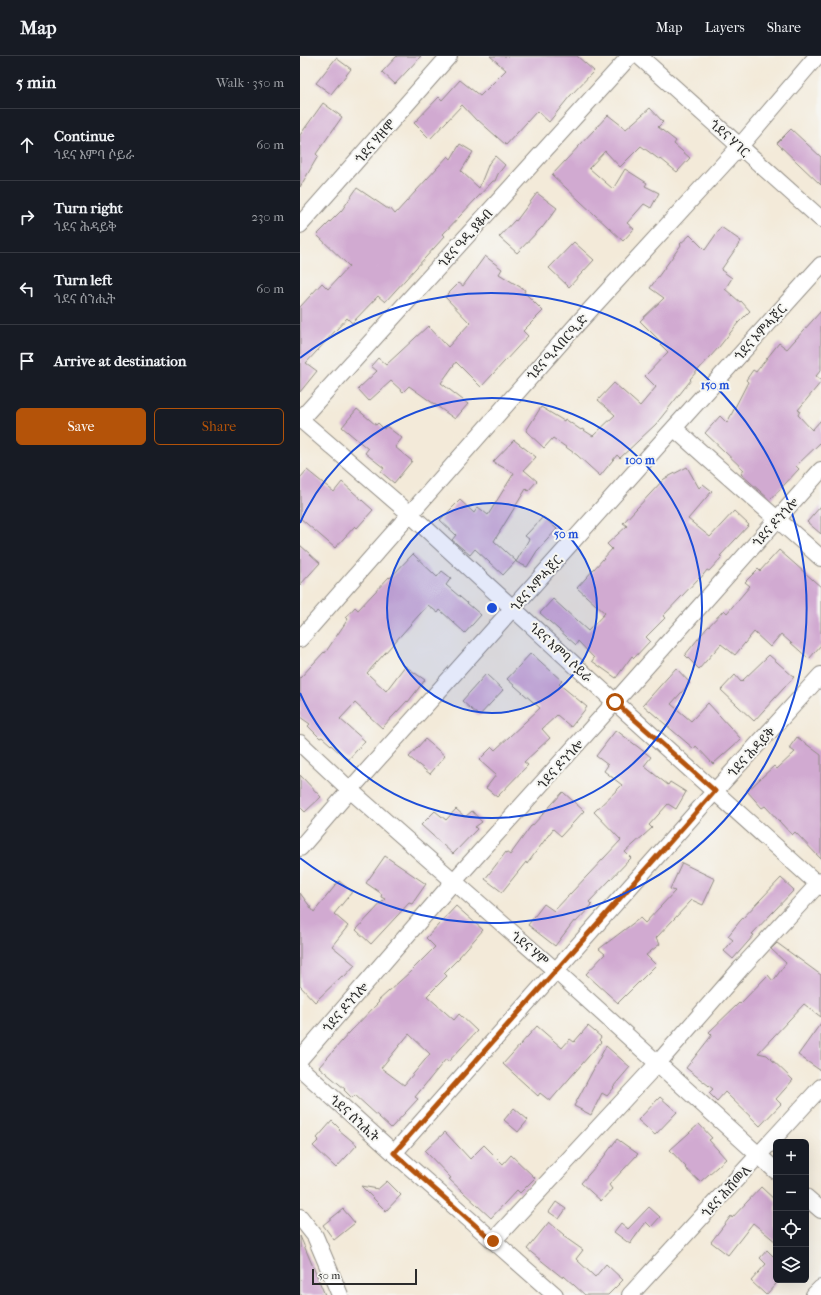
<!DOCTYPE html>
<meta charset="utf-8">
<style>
body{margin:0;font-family:"IM FELL French Canon","Noto Serif Ethiopic",serif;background:#242831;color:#f1f3f6}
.controls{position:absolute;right:12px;bottom:12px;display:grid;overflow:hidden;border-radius:6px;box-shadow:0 4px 16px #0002}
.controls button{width:36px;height:36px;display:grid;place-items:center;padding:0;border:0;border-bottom:1px solid #363941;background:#171b24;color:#f1f3f6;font:20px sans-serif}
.scale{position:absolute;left:12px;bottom:10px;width:105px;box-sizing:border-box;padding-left:4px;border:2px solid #2b2b2b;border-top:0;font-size:11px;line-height:14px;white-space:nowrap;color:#2b2b2b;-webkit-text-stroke:3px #f6f6f2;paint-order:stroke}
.stop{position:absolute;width:12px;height:12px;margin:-9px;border:3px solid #b45309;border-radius:50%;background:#fff}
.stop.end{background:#b45309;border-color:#fff;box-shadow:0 1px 4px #0008}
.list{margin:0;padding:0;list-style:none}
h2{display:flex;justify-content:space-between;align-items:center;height:52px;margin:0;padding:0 16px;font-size:17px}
h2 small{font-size:13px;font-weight:400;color:#9ea1a6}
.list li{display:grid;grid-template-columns:26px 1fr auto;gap:12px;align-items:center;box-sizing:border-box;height:72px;padding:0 16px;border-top:1px solid #363941}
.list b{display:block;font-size:15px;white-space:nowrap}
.list p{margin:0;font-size:13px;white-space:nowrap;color:#9ea1a6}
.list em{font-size:13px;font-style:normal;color:#9ea1a6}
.actions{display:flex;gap:8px;padding:12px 16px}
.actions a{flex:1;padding:9px 0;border:1px solid #b45309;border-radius:6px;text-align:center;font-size:14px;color:#b45309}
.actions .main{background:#b45309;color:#fff}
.icon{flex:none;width:22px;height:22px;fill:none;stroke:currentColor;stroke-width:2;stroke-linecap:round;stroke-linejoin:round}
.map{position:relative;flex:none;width:521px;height:1239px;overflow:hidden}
header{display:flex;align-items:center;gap:24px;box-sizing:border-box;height:56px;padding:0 20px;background:#171b24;border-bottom:1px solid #363941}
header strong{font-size:19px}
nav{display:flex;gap:22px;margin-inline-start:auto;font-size:14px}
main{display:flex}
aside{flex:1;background:#171b24}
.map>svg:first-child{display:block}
.building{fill:#d1aad1;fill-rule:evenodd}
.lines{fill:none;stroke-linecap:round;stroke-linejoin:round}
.minor-casing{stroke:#8f8a82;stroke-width:18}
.minor{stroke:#fff;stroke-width:16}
.route{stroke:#b45309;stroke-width:5}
.ring{fill:none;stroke:#1d4ed8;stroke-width:2}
.labels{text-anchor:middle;stroke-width:4;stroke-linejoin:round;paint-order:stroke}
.street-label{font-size:13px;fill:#2b2b2b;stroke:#f6f6f2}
.centre{fill:#1d4ed8;stroke:#f6f6f2;stroke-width:2}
.ring-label{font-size:12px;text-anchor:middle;font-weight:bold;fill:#1d4ed8;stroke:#f6f6f2;stroke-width:4;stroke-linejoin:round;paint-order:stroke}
</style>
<header>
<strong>Map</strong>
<nav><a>Map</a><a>Layers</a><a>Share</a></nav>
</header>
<main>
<aside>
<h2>5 min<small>Walk · 350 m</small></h2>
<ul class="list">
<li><svg class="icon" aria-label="ahead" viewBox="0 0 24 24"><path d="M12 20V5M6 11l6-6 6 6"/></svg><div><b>Continue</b><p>ጎደና እምባ ሶይራ</p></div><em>60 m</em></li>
<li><svg class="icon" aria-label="right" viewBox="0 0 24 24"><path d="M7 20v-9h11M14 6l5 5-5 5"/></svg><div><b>Turn right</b><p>ጎደና ሕዳይቅ</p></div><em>230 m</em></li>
<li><svg class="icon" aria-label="left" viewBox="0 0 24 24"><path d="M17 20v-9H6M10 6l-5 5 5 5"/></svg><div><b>Turn left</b><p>ጎደና ሰንሒት</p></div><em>60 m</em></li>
<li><svg class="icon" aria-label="arrive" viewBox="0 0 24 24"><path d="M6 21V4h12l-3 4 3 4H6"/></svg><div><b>Arrive at destination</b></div></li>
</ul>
<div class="actions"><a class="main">Save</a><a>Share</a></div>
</aside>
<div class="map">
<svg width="521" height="1239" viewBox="0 0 521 1239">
<rect width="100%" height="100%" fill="#f6f6f2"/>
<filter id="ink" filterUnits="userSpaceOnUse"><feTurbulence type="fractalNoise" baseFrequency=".025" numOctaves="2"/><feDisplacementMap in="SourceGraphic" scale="8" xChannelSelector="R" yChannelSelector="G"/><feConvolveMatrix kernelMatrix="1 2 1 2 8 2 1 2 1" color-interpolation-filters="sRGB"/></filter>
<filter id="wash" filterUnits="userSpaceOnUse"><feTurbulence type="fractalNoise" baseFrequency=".012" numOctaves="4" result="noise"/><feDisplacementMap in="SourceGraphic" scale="16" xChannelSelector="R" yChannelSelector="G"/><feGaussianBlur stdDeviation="0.9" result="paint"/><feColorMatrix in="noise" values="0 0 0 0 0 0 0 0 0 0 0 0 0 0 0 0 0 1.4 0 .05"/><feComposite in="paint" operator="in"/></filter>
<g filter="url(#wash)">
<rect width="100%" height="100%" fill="#f3ead9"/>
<g id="blocks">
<path class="building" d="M97,0h24l-26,28 -13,-12z
M190,0h87l17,15 -24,25 -21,26 -12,-11 -31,34 -28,-25 -1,1 -15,-16 -32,34 -16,-16 25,-26 3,3 18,-20 20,16 26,-26z
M36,2l15,11 -20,25 -15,-11z
M23,47l19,14 -26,37 2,2 -18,31v-52z
M350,52l13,14 -5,5 18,14 -2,3 16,14 -13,14 -16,-13 -1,1 -19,-14 -21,21 -15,-16 -16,17 24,21 12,-20 22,14 -2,3 14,7 -8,15 -7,-4 -17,19 7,6 -11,12 -71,-66 56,-60 18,14z
M491,73l30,28v28l-44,-42z
M160,88l13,8 -12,19 18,17 10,-25 6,-7 10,9 -7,9 -3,7h-2l-50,53 2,2 -60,66 -7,-6 -26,27 -5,-5 -41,45 11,8 -17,21v-85l22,-24 6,6 21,-23 -32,-31 25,-25 15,-22 31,21 2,-1 5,6 53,-58 3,3z
M237,137l20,15 -15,20v-1l-25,26 -18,-16 16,-17 1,1z
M421,171l20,14 -20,29 11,8 -7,11 15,13 1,-1 9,10 -12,12 -19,24 -29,32 1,1 -35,44 -36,34 -3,-3 -17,21 -23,-21 -24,-17 -9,10 -18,-17 15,-24 23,14 1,-2 16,11 1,-1 11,7 22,-21 -17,-15 16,-17 26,23 16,-19 -11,-11 23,-24 -8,-8 2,-1 -22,-22 24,-23 -14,-10 31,-43 -1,-1 10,-9 15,15z
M274,186l20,18 -25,27 -20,-19z
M185,200l17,13 -3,5 26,16 -1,2 19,19 -20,20 5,5 -47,51 -25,-25 -15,21 27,21 -13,15 -46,-33 -6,6 -12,-11 -22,20 -11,-12 19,-18 -6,-5 7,-8 8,7 42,-39 20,21 22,-24 -25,-26 14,-14 4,3z
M521,255v59l-5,6 5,4v2l-23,28 2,1 -2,4 14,15 9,-10v22l-25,24 3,3 -29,31 -29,-26 3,-4 -39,-37 15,-17 7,7 21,-41 -2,-2 7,-10 3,2 23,-29 8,6z
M57,353l19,16 2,-2 6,6 2,-3 16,12 -7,9 17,14 -18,22 -13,-11 3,-4 -19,-15 3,-4 -26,-22z
M214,384l22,17 -12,13 13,11 -9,10 -2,-2 -32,52 22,20 -13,14 -28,-26 -5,6 -13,-11 -5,-4 4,-5 -16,-15 20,-20 14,13 4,-6 10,8 26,-42 -21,-11z
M387,411l12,21 4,-4 9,7 -24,28 22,18 24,-26 15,14 -29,31 2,1 -13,14 -2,-1 -7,9 -1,-1 -36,38 2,2 -19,19 4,4 -16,17 -2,-2 -16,22 -24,-17 2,-3 -16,-17 -2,4 -36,-32 13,-14 35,32 17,-18 -28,-25 35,-39 -5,-5 20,-18 -4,-3 41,-44z
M7,414l27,22 8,-10 31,28 -16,18 -2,-2 -20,22 -35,-30v-40z
M521,450v28l-14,-12z
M243,461l14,12 -20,22 -10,16 -11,-5 13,-23 -4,-3z
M0,489l20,18 -20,22z
M479,494l42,37v58l-12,14 -28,-25 -11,13 -16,-15 -19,23 -14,-11 -22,25 -14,-14 21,-26 18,-19 3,3 23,-27 -5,-4 13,-13 2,2z
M113,498l24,23 5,-6 9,7 -5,7 35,30 -16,18 -25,-23 -2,3 -10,-8 -61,68 19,18 19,-25 20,14 -17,22 -1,-1 -25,27 -27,-25 -15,16 25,22 -17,19 -26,-23 -2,1 -12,-12 2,-2 -10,-7v-39l24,-26 1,1 23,-34 -2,-2 9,-10 3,3 31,-33 1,1z
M231,597l31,28 -3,3 28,23 -16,20 -14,-12 -15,14 8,9 -26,24 4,3 -31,32 -11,-9 10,-13 -17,-15 13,-13 3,3 45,-42 -33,-29z
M469,599l25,22 -40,44 -33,-31 14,-15 6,7z
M376,612l14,15 -19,21 20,17 17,-18 33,36 -28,25 -17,-18 -2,3 -51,-44z
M186,618l17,16 -24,26 -17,-15z
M316,674l35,27 -7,9 24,19 2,-3 16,10 -10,17 -8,-5 -19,21 3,3 -27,24 6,6 -42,44 3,3 -16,17 -2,-1 -19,25 -27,-21 16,-21 10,7 67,-71 -27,-28 28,-27 -18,-14 4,-6 -12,-9z
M497,681l24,18v104l-26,-27 -3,3 -27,-29 -3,2 -15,-17 27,-25 3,3 18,-17 -6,-4z
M125,683l20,17 -15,18 -21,-17z
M0,719l21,22 -16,15 -5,-5z
M263,736l21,19 -23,25 -8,-7 -26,35 -1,-2 -24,30 -17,-13 21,-27 4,3 21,-29h1z
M156,753l9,8 7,-6 10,11 -7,5 2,2 -24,25 -32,-29 14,-14 11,9z
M85,800l41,28 -14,20 -3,-1 -38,41 -15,-14 29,-31 -4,-2 1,-3 -16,-11z
M382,807l33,16 -12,26 -11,-5 -36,38 4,6 -14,11 10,10 -38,38 -32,-29 19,-20 -6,-5 41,-31 5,5 30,-32 -5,-2z
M481,822l13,12 -42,44 2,1 -21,24 -9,-8 9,-11 -5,-4 12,-15z
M39,825l13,11 -18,22 14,12 -16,20 23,19 -11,12 -2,-1 -27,26 -15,-16v-93l14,19z
M156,850l27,24 -24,27h1l-16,16 3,3 -20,20 27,24 5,-6 18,17 -29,31 -2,-3 -31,38 3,2 -27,29 -36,-33 -3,3 -8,-8 1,-1 -26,-22 30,-34 30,-31 -1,-1 32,-29 25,-25 -9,-9zM109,978l21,20 -26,31 -23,-17z
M477,887l44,32v42l-17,-13 -46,49 9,2 26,25 -17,19 5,5 -21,22 -35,-34 -8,9 -8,-8 4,-4 -27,-21 26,-33 -3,-3 30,-29 1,1 28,-29 5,6 13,-18 -15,-14z
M521,967v48l-23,-16z
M237,970l25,22 8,-9 4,3 14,-16 13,11 -2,3 2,2 -51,59 -10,-8 -2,3 -35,-32z
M306,990l24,21 -17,20 1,1 -7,8 -5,-3 -11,22 -17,-9z
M360,1041l17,15 -22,23 -17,-15z
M214,1052l14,12 -10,12 -14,-12z
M32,1065l8,8 -1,1 18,15 -21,23 -23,-22 6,-6 -2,-2z
M399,1068l13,14 -3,2 17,19 -26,23 -15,-14 1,-1 -16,-17z
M145,1076l25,27 14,-14 19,19 8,-9 24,23 -15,15 -3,-3 -26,28 -42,-39 2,-1 -26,-27z
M317,1083l21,15 -29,31 3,4 -11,12 -20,-18 22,-25z
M87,1125l14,14 -15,16 -25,-25 17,3z
M461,1131l15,14v41l-23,-19 -25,32 -17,-13 20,-26 1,2z
M256,1146l10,7 -7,10 -10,-7z
M349,1151l11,10 -9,10 -5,-5 -16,22 -16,-12 7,-9 7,6z
M43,1153l12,14 -21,17 -11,-15z
M249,1166l15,13 -1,1 20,14 -7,9 19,18 11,-13 17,16 -15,15h-23l-21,-19 -1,2 -36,-29z
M0,1180l25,59h-25z
M467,1194l6,6 3,-3v31l-10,11 -15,-14 15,-17 -6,-6z"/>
</g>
</g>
<g filter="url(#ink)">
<use href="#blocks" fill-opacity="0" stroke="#8f8a82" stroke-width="1"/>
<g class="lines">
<g class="minor-casing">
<path id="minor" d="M339,0l182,163
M0,169l149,-169
M0,363l110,95 205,188 206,185
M0,364l330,-364
M374,372c48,44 98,86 147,130
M0,583l279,-317 161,-176 77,-90
M0,687l50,47 206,181 220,200
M0,792l50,-58 324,-362 147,-163
M0,1003l154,-178 161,-179 206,-232
M0,1012l94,85 161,142
M94,1097l321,-362 106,-116
M506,1141l15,13
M0,1161l15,19 25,59
M193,1185l165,-178 84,-96 79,-86
M330,1239l191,-208
M514,1239l7,-7"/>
</g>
<use href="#minor" class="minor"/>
</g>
</g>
<g class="lines" filter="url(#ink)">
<path class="route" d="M193,1185l-99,-88 321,-362 -100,-89"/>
</g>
<circle cx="192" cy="552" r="105" fill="#1d4ed8" fill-opacity=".12"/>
<g class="ring">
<circle cx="192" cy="552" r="105"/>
<path d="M0 467A210 210 0 1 1 0 637"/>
<path d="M0 302A315 315 0 1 1 0 802"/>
</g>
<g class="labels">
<g class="street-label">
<text transform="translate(430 82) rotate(42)" y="5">ጎደና ሃገር</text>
<text transform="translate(75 85) rotate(-49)" y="5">ጎደና ሃዘሞ</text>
<text transform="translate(165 182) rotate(-48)" y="5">ጎደና ዓዲ ያቆብ</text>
<text transform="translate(460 276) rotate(-48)" y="5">ጎደና ኦምሓጀር</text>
<text transform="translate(257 291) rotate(-48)" y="5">ጎደና ዒላበርዒድ</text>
<text transform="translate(475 466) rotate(-48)" y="5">ጎደና ዶንጎሎ</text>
<text transform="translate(236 527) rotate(-48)" y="5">ጎደና ኦምሓጀር</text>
<text transform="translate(261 596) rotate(43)" y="5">ጎደና እምባ ሶይራ</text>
<text transform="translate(451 696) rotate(-47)" y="5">ጎደና ሕዳይቅ</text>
<text transform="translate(260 708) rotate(-48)" y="5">ጎደና ዶንጎሎ</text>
<text transform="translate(230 892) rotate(41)" y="5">ጎደና ሃም</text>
<text transform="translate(45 951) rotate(-49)" y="5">ጎደና ዶንጎሎ</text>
<text transform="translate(55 1062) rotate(42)" y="5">ጎደና ሰንሒት</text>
<text transform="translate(426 1135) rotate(-47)" y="5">ጎደና ሕሽመለ</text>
</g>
</g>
<circle cx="192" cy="552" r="6" class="centre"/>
<g class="ring-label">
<text x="415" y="333">150 m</text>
<text x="340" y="408">100 m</text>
<text x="266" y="482">50 m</text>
</g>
</svg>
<div class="controls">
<button>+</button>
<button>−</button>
<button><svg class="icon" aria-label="locate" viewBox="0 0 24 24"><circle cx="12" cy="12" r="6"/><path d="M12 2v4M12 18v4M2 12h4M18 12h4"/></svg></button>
<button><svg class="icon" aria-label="layers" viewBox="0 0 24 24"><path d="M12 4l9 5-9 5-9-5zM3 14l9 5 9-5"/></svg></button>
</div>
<div class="scale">50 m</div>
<div class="stop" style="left:315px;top:646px"></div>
<div class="stop end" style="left:193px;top:1185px"></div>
</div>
</main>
